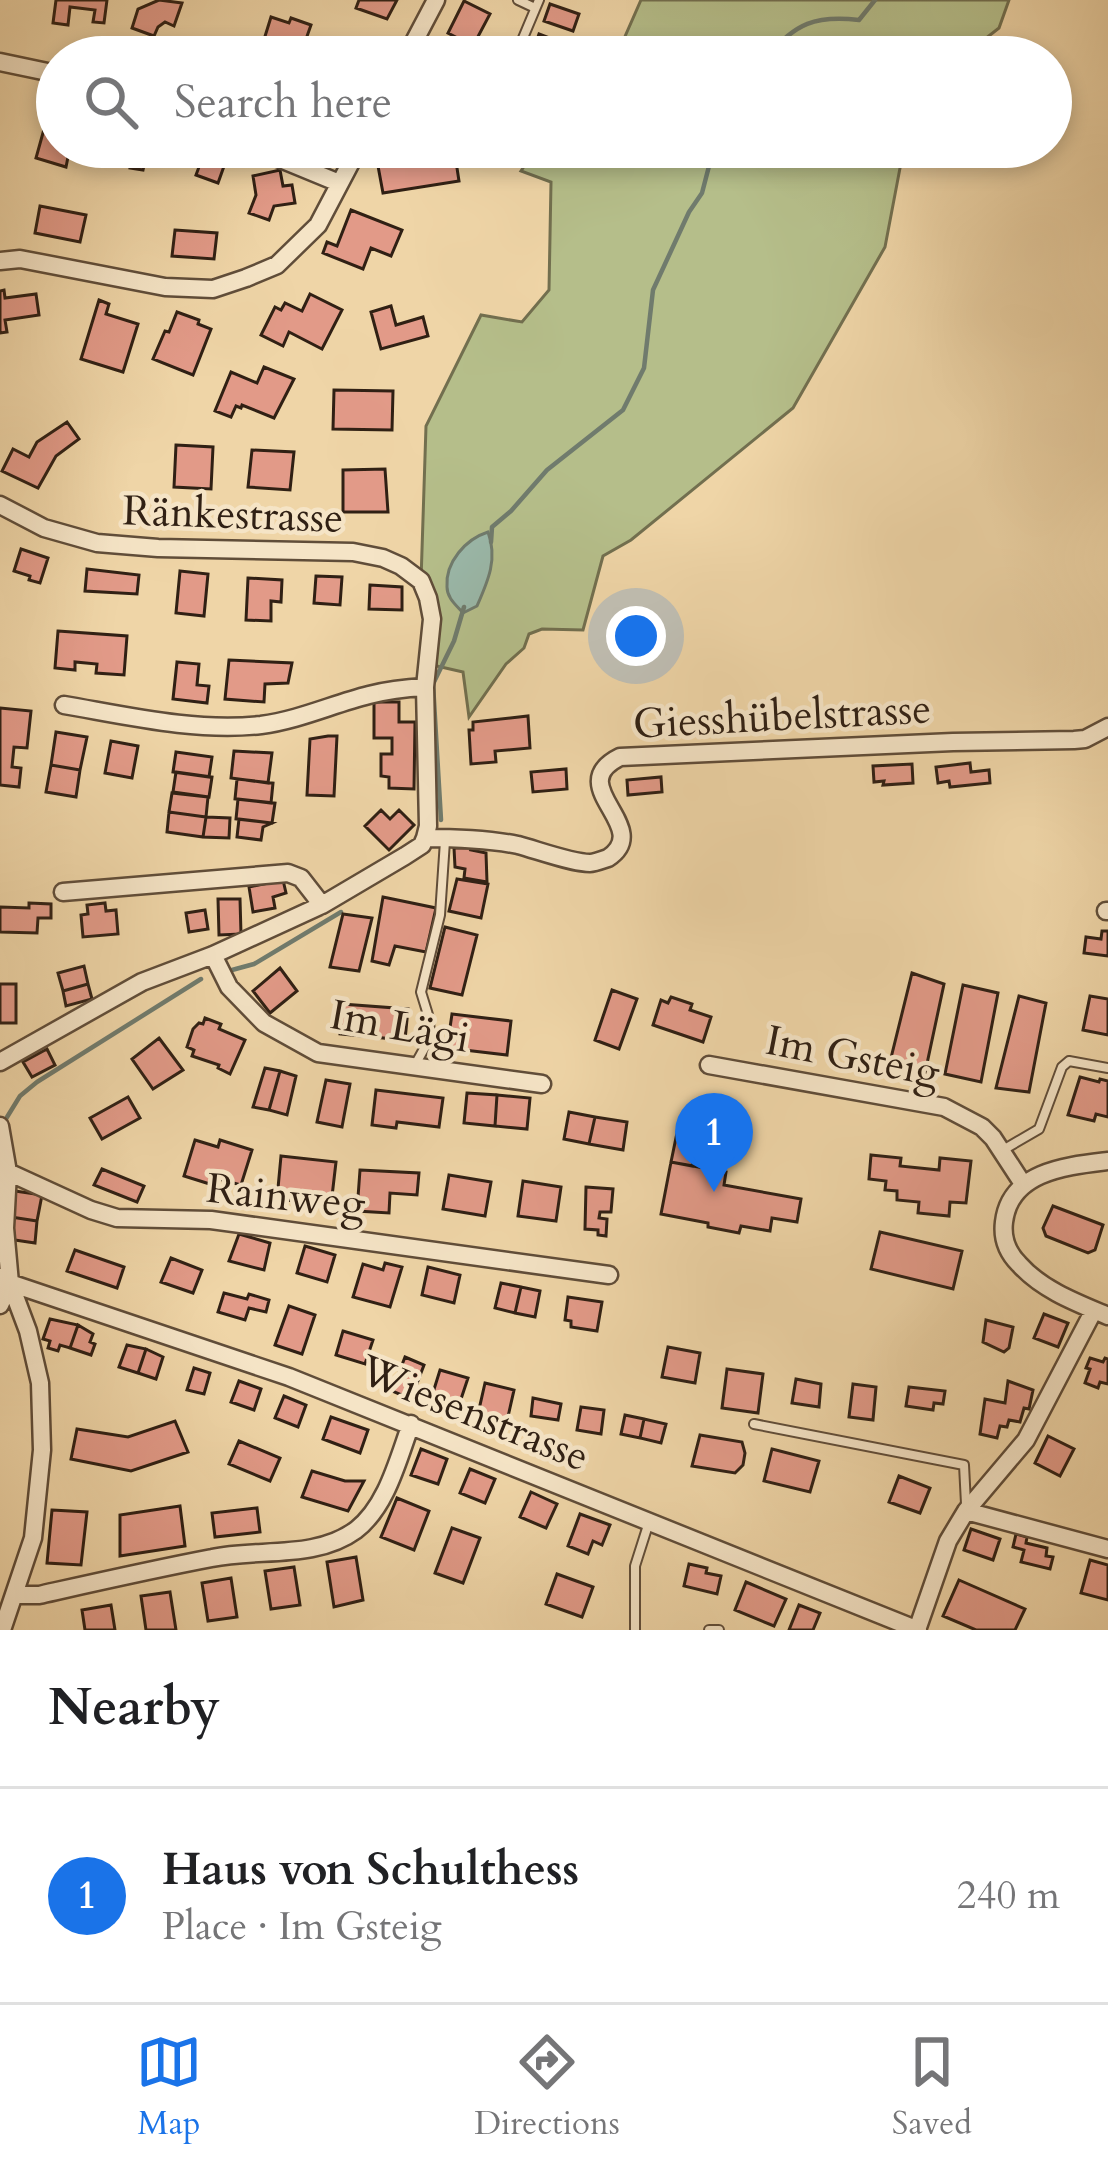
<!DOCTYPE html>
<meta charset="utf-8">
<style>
body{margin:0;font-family:Cardo,serif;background:#f2f2f2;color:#202124}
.you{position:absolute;left:636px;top:636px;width:42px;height:42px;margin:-30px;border:9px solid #fff;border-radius:50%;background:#1a73e8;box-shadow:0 0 0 18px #1a73e833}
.badge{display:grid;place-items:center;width:78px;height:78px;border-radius:50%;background:#1a73e8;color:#fff;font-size:39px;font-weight:700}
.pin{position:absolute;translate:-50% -99px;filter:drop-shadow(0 3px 6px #0008)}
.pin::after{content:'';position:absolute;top:63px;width:42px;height:36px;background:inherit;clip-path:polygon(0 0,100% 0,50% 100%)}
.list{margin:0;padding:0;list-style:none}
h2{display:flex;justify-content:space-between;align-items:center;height:156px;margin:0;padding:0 48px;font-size:51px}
h2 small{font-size:39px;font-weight:400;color:#757577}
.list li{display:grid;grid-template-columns:78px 1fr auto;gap:36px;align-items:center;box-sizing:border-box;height:216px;padding:0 48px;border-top:3px solid #e0e0e0}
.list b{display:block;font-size:45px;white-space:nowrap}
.list p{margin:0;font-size:39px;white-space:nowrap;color:#757577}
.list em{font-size:39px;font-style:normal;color:#757577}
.icon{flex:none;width:66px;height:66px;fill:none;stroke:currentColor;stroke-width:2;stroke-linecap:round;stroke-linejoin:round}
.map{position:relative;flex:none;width:1108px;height:1630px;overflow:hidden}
.search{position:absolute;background:#fff;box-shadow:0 6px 18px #0003;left:36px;right:36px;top:36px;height:132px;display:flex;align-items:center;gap:30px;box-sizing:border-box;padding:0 42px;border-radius:66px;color:#757577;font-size:45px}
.sheet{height:372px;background:#fff}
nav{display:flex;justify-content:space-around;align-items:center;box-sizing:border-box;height:168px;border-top:3px solid #e0e0e0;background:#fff;font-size:33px;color:#757577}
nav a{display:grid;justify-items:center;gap:6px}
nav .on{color:#1a73e8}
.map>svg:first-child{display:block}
.green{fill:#b5be8a;stroke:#726f4f;stroke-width:3}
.water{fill:#9ab8a9;stroke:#707b6d;stroke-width:3}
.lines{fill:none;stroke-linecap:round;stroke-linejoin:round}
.stream{stroke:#707b6d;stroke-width:4.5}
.building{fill:#e29a88;stroke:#302014;stroke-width:3}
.lane-casing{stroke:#604d39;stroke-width:12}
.street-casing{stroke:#604d39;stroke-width:21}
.lane{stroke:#f5e4c6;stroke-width:8}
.street{stroke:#f5e4c6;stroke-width:16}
.labels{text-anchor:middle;stroke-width:9;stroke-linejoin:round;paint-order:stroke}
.street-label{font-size:42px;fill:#302014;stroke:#f5e4c6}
</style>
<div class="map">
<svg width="1108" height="1630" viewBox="0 0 1108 1630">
<rect width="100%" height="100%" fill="#efd5a7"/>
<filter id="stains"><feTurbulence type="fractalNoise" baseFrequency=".00167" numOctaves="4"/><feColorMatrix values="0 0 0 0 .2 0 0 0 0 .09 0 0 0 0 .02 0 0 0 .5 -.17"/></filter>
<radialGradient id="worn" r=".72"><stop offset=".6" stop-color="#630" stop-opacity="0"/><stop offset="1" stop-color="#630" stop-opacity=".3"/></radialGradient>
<path class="green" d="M641,0h368l-10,28 -37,29h-346z
M537,147h367l-19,100 -92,161 -162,132 -28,16 -20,74 -41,-1 -13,5 -5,14 -18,16 -37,53 -6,-45 -35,-8 -7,-83 5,-155 55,-111 41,7 27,-32 2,-108 -30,-11z"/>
<path class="water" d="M488,532c10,27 0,49 -11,74l-14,7c-7,-8 -16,-15 -16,-26 -2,-25 19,-48 41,-55z"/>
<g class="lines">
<path class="stream" d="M767,57c28,-34 49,-42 92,-37l16,-20
M491,542l1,-15 19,-16 36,-41 76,-60 21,-42 9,-78 36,-78 13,-19 12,-46
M441,820l-8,-136 21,-43 10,-34
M232,970l22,-6 87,-52
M4,1122l16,-26 17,-14 164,-103"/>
</g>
<path class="building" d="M56,0h51l-3,23 -11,-1 2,-12 -25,-3 -2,18 -15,-2z
M159,0l23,3 -8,23 -9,-4 -7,5 -4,9 -22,-8 6,-19z
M359,0h38l-10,19 -31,-11z
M464,1l26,13 -17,32 -25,-13z
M550,4l29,10 -6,17 -29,-10z
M271,17l18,6 2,-5 20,7 -6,17 -11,-3 -3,10 -15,-5 -2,6 -12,-4z
M539,34l29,11 -5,12h-14l-16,-6z
M329,39l28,11 2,-5 17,7 -2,5h-44l-7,-3z
M51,104l6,11v32h13l-4,20 -30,-9z
M116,147h57l-5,19 -23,-5 -2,9 -13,-2 2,-12 -17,-4z
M206,148l22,7 -10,28 -22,-8z
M445,151l1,5 9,-1 4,26 -76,12 -5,-27 41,-7 1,-5z
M280,170l3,16 9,-1 3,18 -21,3 -5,14 -20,-7 7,-18 -3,-19z
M40,206l46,9 -6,27 -45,-9z
M351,210l51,20 -11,26 -20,-8 -8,21 -40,-16 4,-11 10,4z
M175,230l42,3 -3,26 -42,-3z
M4,290l1,8 31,-4 3,21 -34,5 2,12 -7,1v-42z
M310,294l32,16 -20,39 -33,-17 -6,14 -22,-11 14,-28 6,3 4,-7 17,8z
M99,300l10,4 -3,10 32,10 -15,48 -42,-13z
M391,306l5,19 27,-8 5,19 -47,13 -10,-37z
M177,312l22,8 -1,4 13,5 -18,46 -40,-16 12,-28 4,1z
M264,367l30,12 -20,39 -32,-13 -1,3 -5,-2 -5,11 -16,-6 16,-39 26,11z
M334,390l59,1 -1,39 -59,-1z
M67,422l12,17 -23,17 -18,32 -36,-17 11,-22 16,8 8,-15z
M176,445l37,2 -2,42 -37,-2z
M252,450l42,2 -4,38 -42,-3z
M385,469l3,43h-45v-42z
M21,549l27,9 -8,25 -11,-3 1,-4 -16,-5z
M87,569l52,6 -2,19 -52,-3z
M180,571l28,3 -4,42 -28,-3z
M316,576l26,1 -2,28 -26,-2z
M248,578l34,2 -1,22 -10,-1v20l-25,-1z
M370,585l32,2v23l-33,-1z
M58,631l69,5 -3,39 -28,-2 1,-9 -22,-2v8l-20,-2z
M229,660l63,3 -4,20 -23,1 -1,18 -39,-3z
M177,662l22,2 -2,21 12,1 -2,17 -34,-4z
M374,702h25v20h16l-1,67 -25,-1v-11l-8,-1v-22h11v-16h-18z
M0,708l31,3 -4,37 -13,-1 -2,20 9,1 -2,19 -19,-2z
M528,716l2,32 -35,3 1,11 -25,2 -2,-34h4v-8z
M56,732l31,5 -7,33 -29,-5z
M328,736h9l-3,60 -27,-1 3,-56z
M111,741l27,5 -6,32 -27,-5z
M234,751l38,2 -4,30 -37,-5z
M176,752l36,5 -3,20 -36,-5z
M970,763l1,9 18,-2 1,13 -40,4 -1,-6 -11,2 -2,-16z
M912,764l1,19 -30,2 1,-4 -10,1 -1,-16z
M51,765l29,5 -4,27 -30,-5z
M566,769l1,20 -34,3 -2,-20z
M176,772l36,5 -3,20 -36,-5z
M661,777l1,15 -34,3 -1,-15z
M237,779l36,4 -2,20 -36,-4z
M172,793l36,4 -2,20 -37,-5z
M238,799l37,4 -3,20 -36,-4z
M381,810l9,9 9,-9 15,15 -25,25 -24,-24z
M169,812l37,5 -3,20 -36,-5z
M206,817l24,1 -1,20 -26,-1z
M239,819l33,4 -9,4 -2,13 -24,-3z
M454,848h18l-1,2 15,3 1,29 -23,-4 1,-9 -10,-2z
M457,879l31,5 -7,34 -32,-7z
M283,880l3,13 -13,4 2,11 -22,4 -4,-25z
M383,897l53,11 -10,44 -31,-6 -6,19 -17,-4z
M218,899h22l1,35 -22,1z
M29,903l22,1v14h-13l-1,15 -37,-1v-25l29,1z
M105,903l1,8 10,-1 2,24 -35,3 -2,-22 7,-1 -1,-9z
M205,910l3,19 -19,3 -3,-19z
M343,914l29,4 -13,53 -29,-4z
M445,927l32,8 -15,60 -32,-7z
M1102,931h6v25l-24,-3 2,-16 15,2z
M84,966l4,18 -25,7 -5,-18z
M280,968l17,23 -27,22 -17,-22z
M912,973l32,11 -19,89 -36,-7z
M0,984h16v39h-16z
M88,984l4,15 -26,7 -3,-15z
M963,985l35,8 -17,89 -36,-8z
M612,990l25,9 -18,50 -24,-9z
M1019,996l27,7 -17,89 -33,-4z
M1090,996l18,3v36l-25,-5z
M671,997l21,7 -2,6 21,7 -8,25 -50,-17 8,-25 7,3z
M342,1004l66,5 -3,31 -65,-6z
M452,1014l59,7 -4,34 -60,-7z
M205,1018l16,6 -2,5 26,11 -15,34 -12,-6 1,-3 -27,-9 2,-6 -7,-3 6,-18 6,-6 4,1z
M159,1038l24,32 -30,19 -21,-30z
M47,1049l8,16 -23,12 -9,-15z
M265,1068l15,3 -11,39 -16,-3z
M280,1071l16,5 -9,39 -18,-5z
M1080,1077l19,5 1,-3 8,2v36l-12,-3 -2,7 -26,-6z
M326,1080l24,4 -8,43 -25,-5z
M376,1090l67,8 -4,29 -42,-5 -1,6 -24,-3z
M467,1093l30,2 -2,31 -31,-3z
M497,1095l33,3 -3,31 -32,-3z
M128,1097l12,21 -38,21 -12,-21z
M569,1112l26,5 -6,27 -25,-5z
M595,1117l32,5 -4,28 -34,-6z
M678,1128l21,5 -7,33 -21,-4z
M195,1140l23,7 2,-7 32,10 -11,35 -26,-7 -2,7 -29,-9z
M871,1155l30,3 -1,8 39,4 1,-12 31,3 -5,42 -16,-1 -1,14 -31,-3 1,-11 -22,-2v-9l-12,-1 1,-9 -17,-2z
M281,1156l55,6 -5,43 -54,-6z
M671,1162l55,10 -2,13 77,14 -4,23 -25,-4 -2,13 -29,-5 -2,7 -31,-6v-4l-47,-9z
M102,1169l42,17 -7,16 -43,-17z
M360,1170l59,3 -2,22 -27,-2 -1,20 -32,-2z
M449,1175l42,7 -6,34 -42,-7z
M523,1181l38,6 -5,34 -38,-5z
M586,1187l27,2 -2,23h-11l-1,6 8,1 -1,17 -8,-1v-5l-13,-1z
M15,1191l27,4 -5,26 -26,-4z
M1053,1206l50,19 -8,25 -7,3 -42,-17 -3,-8z
M11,1217l26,4 -2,22 -27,-4z
M880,1232l82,19 -9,38 -82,-20z
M239,1234l31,9 -6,27 -35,-9z
M305,1246l30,9 -8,27 -30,-9z
M75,1250l49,17 -7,21 -50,-17z
M171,1258l31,12 -9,23 -32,-11z
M385,1263l17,4 -12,40 -37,-10 10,-33 20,6z
M428,1267l32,8 -6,28 -32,-8z
M501,1283l20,4 -6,26 -20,-5z
M521,1287l19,4 -5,26 -20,-4z
M224,1293l23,6 2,-5 20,6 -3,12 -17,-4 -4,12 -27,-8z
M568,1297l34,5 -5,29 -26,-4v-6l-6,-1z
M289,1306l26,9 -13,39 -27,-9z
M1044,1314l24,9 -10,24 -24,-9z
M50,1319l28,6 -8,23 -10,-3 -2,6 -10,-3 2,-7 -7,-2z
M986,1320l27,7 -4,21 -5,4 -21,-10z
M78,1325l15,9 -3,8 5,2 -4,11 -21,-7z
M343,1331l30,9 -8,24 -29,-9z
M127,1345l19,4 -8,24 -19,-6z
M668,1347l32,6 -5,30 -33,-6z
M146,1349l17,8 -7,22 -18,-6z
M405,1357l19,8 -13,34 -19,-8z
M1090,1358l13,4 2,-4 3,1v25l-8,-2 -2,6 -13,-5 5,-14 -4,-1z
M194,1368l16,5 -6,21 -17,-4z
M727,1369l36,5 -5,39 -36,-5z
M440,1370l28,8 -10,30 -27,-9z
M796,1379l25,5 -2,23 -27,-4z
M239,1381l22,8 -7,21 -23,-8z
M1008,1381l25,9 -4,19 -5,-1 -4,14 -11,-2 -2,7 -7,-1 -3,12 -17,-4 5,-35 20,4z
M485,1383l29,7 -7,31 -29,-7z
M853,1384l23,3 -3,33 -24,-3z
M909,1387l36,4 -2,13 -9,-1 -1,7 -27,-4z
M284,1396l22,9 -8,22 -23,-9z
M533,1398l28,6 -3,16 -27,-4z
M581,1407l23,3 -3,24 -24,-4z
M625,1415l19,4 -4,19 -19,-4z
M331,1417l37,13 -8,23 -37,-14z
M644,1419l22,5 -5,19 -21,-5z
M175,1421l13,31 -57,19 -60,-12 6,-30 51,8z
M700,1435l42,7 3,11 -2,12 -8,8 -43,-7z
M1048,1436l26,13 -14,27 -25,-13z
M239,1441l41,17 -10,23 -41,-17z
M421,1449l26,10 -9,25 -27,-9z
M772,1449l47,12 -9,31 -46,-11z
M470,1469l25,10 -10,24 -25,-10z
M312,1471l33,10h19l-16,30 -46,-14z
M899,1476l31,12 -10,25 -31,-11z
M531,1492l26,12 -11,24 -26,-11z
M397,1498l32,13 -15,39 -33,-13z
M180,1506l5,40 -65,10v-41z
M257,1508l3,24 -45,5 -3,-24z
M52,1510l35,2 -6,53 -34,-2z
M580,1514l30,11 -8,20 -9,-4 -5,13 -20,-8z
M452,1528l28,10 -17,45 -28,-10z
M971,1529l29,10 -7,21 -29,-10z
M1016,1534l11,3 -1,6 21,5 -1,8 7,1 -3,12 -29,-7 3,-12 -11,-3z
M356,1557l7,43 -29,7 -7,-45z
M1090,1560l18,5v35l-27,-7z
M689,1564l18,4 -1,5 15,3 -4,18 -33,-8z
M294,1567l6,38 -29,4 -6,-38z
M557,1574l36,13 -11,30 -36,-13z
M231,1578l6,39 -29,4 -6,-38z
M959,1580l66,29 -10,21h-39l-33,-14z
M746,1582l40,17 -12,27 -39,-16z
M170,1592l6,38h-30l-5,-34z
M111,1605l4,25h-30l-3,-20z
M799,1605l21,8 -7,17h-24z"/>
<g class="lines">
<g class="lane-casing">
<path id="lane" d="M518,0l17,8
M515,57l24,-57
M415,1065l15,-27 -1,-20 -8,-26 19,-77 5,-74
M1003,1150l36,-21 23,-62 7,-6 39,7
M754,1424l210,41 2,39
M635,1630v-64l14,-44
M709,1630h10"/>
</g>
<g class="street-casing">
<path id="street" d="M406,57l30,-57
M0,62l57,12
M251,147l88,36
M0,261l20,-2 145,28 48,2 33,-11 31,-13 41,-40 41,-78
M0,505l44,23 53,15 61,5 195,4 30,6 18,8 20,15 7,17 4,21 -7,68 3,139 -3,12
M64,705c64,11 131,27 197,20 38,-5 72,-21 108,-30 19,-5 37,-7 56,-8
M425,838c30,0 63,1 93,7 19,5 54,18 72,18 4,0 15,-4 18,-5 47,-31 -47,-72 12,-101l333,-15 121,-2 11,-1 23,-12
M63,892l225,-19 13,5 21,27
M1106,911h2
M213,955l16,32 35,36 54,30 224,31
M0,1062l142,-80 71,-27 109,-50 83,-49 17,-11 3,-7
M709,1065l235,42 38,20 11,11 30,46
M0,1126l8,46 -3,56 5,55 18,48 12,52 2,67 -9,88 -31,92
M1108,1161c-41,5 -98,10 -104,61 -2,16 3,30 15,42 23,26 58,39 89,52
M8,1172l83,38 26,8 94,2 398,55
M0,1277l10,6 279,94 629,253
M0,1305l10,-22
M966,1511l142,38
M15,1595h24c58,-13 115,-26 173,-37 47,-10 103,2 144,-28 31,-24 42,-71 55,-106
M917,1630l31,-89 18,-30 60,-71 68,-130"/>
</g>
<use href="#lane" class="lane"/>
<use href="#street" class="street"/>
</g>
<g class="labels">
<g class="street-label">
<text transform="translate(233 513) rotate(2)" y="15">Ränkestrasse</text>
<text transform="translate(782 715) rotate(-3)" y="15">Giesshübelstrasse</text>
<text transform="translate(400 1025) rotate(10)" y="15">Im Lägi</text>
<text transform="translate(853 1055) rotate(11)" y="15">Im Gsteig</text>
<text transform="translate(286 1195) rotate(6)" y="15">Rainweg</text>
<text transform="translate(475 1412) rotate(22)" y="15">Wiesenstrasse</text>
</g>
</g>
<rect width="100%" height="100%" filter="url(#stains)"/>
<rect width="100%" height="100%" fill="url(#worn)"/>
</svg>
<div class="you"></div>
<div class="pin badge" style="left:714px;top:1192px">1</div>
<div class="search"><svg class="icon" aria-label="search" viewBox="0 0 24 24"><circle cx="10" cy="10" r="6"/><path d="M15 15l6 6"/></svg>Search here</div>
</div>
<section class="sheet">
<h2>Nearby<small></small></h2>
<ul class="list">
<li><span class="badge">1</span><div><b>Haus von Schulthess</b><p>Place · Im Gsteig</p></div><em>240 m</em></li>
</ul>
</section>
<nav>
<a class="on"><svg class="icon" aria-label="map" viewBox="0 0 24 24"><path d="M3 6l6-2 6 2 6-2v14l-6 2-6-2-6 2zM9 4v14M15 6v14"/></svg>Map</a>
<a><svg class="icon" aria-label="directions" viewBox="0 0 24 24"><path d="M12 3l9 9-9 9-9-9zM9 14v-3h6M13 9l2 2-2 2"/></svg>Directions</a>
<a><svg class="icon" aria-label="saved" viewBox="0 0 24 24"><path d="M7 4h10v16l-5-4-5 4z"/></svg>Saved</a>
</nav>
